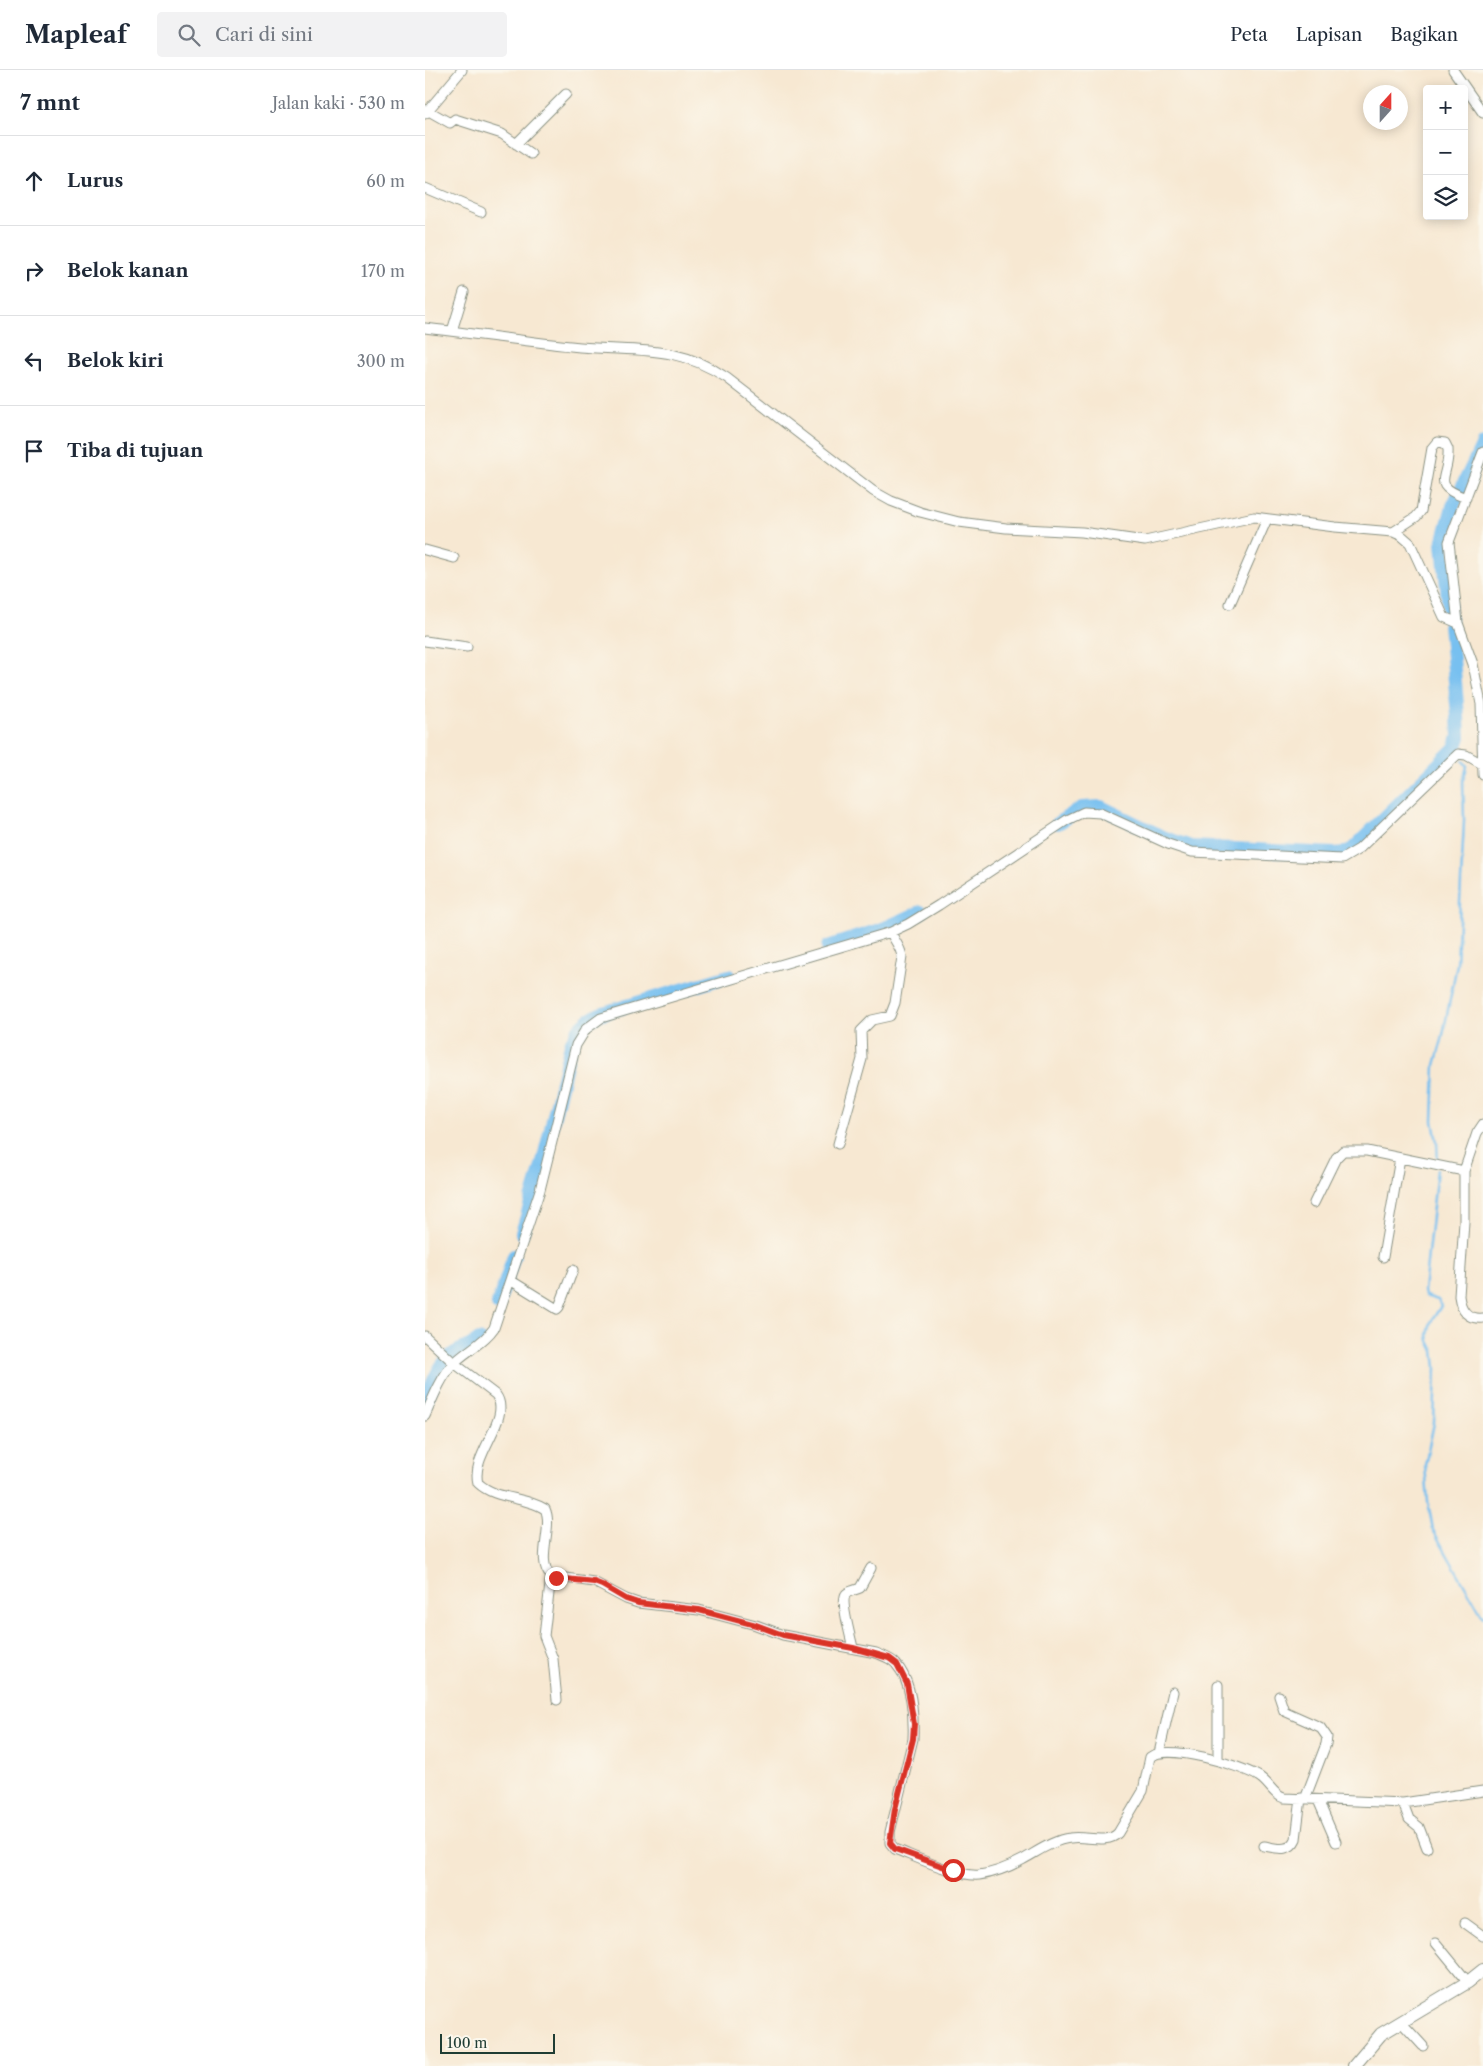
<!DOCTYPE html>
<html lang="id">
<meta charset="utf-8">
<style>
body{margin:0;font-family:"Libre Caslon Text",serif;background:#f2f2f3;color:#1f2937}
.controls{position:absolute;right:15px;top:15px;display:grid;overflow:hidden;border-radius:5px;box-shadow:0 2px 12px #0003}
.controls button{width:45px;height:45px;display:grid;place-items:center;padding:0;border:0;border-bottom:1px solid #e0e1e3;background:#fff;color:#1f2937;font:25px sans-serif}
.compass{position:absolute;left:938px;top:15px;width:45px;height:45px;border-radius:50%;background:#fff;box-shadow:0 2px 12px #0003;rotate:21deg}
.scale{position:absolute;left:15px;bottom:12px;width:115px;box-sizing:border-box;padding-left:5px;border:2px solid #1f3d34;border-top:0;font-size:14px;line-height:18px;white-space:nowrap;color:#1f3d34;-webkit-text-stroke:4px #fbf7ec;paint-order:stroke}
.stop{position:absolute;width:15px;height:15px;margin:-11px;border:4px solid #d93025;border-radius:50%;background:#fff}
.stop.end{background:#d93025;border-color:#fff;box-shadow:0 1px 5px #0008}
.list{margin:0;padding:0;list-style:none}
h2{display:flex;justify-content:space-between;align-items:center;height:65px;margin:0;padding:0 20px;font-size:21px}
h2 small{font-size:16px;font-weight:400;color:#747a83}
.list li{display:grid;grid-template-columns:32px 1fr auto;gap:15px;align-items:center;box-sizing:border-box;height:90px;padding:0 20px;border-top:1px solid #e0e1e3}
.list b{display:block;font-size:19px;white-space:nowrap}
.list em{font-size:16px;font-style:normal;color:#747a83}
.icon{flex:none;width:28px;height:28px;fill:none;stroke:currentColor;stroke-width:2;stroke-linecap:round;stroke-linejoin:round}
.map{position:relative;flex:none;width:1058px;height:1996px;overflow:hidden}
header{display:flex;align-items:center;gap:30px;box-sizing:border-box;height:70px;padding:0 25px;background:#fff;border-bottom:1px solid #e0e1e3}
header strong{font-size:24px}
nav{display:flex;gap:28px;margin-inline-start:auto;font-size:18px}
.search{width:350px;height:45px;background:#f2f2f3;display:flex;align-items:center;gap:12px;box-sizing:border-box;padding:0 18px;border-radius:5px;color:#747a83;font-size:19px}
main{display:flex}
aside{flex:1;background:#fff}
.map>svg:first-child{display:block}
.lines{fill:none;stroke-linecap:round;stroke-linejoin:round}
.stream{stroke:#77c0f0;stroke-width:2.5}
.river{stroke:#77c0f0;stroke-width:14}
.minor-casing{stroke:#8b9283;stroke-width:11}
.secondary-casing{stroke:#8b9283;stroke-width:14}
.minor{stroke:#fff;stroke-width:9}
.secondary{stroke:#fff;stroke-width:12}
.route{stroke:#d93025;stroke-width:6}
</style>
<header>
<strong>Mapleaf</strong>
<div class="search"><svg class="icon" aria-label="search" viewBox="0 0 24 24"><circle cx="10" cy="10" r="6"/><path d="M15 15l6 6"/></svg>Cari di sini</div>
<nav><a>Peta</a><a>Lapisan</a><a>Bagikan</a></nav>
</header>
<main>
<aside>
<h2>7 mnt<small>Jalan kaki · 530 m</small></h2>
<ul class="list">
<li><svg class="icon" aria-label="ahead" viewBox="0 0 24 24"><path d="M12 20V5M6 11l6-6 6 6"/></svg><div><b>Lurus</b></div><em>60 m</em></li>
<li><svg class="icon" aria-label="right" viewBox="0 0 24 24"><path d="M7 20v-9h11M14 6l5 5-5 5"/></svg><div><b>Belok kanan</b></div><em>170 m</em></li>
<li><svg class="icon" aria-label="left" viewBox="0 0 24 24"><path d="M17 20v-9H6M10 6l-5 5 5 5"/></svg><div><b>Belok kiri</b></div><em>300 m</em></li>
<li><svg class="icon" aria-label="arrive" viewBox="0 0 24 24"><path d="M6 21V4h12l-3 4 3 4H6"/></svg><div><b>Tiba di tujuan</b></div></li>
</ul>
</aside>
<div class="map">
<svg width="1058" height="1996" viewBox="0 0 1058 1996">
<rect width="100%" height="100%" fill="#fbf7ec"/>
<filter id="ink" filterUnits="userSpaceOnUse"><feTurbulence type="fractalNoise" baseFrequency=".02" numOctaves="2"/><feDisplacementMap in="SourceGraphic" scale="10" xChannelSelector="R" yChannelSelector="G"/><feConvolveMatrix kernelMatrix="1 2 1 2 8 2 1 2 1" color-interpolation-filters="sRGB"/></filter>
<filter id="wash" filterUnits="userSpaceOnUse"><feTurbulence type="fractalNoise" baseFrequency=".0096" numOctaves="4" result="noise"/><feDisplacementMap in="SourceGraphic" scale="20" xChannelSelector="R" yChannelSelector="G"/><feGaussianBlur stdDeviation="1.12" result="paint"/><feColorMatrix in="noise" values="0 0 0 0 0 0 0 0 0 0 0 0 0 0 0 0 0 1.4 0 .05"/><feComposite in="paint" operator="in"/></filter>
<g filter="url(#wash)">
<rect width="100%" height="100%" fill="#f7e8d2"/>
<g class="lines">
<path class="stream" d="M1013,1093l-1,-21 -4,-21 2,-56 7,-25 15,-76 7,-144 -1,-38 4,-16 -4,-5
M1012,1099l-13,122 1,5 13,4 3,6 -10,16 -3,13 1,6 5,10 2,16 -2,56 -9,42 3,37 5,28 50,87"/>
<path class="river" d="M633,753l24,-15 19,-1 62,30 28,10 144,7 10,-1 8,-4 102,-101 4,-11 -1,-21 -15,-173 10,-37 30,-62
M403,877l55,-18 38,-17
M97,1163l20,-67 29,-122c6,-16 14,-22 29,-30l129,-38
M73,1234l16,-48
M0,1333c7,-18 13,-39 30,-50 8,-5 17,-7 24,-13"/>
</g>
</g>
<g filter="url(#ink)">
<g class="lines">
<g class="minor-casing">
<path id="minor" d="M1028,0l30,43
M2,40l23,13 5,-4 47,15 29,20
M0,44l37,-44
M91,74l50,-50
M0,118l56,24
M0,258c52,6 104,14 155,19 58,5 96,-3 147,31l146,113 18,10 29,11 39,10 47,6 76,4 63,9 109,-24 81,10 58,5 9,4 8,7 34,74 14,6 15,41 8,40 2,71
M27,261l12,-39
M968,462l23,-15 5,-6 11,-63 5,-6 8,1 3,6c2,29 -20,35 18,49
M0,480l29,8
M805,534l37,-85
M1033,553l-9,-81 34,-90
M0,571l42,6
M413,1074l24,-85 -1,-28 11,-11 18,-4 5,-13 7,-46c-1,-10 -8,-16 -11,-25
M1039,1101v51l-5,74c2,15 9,24 24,22
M889,1133l22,-45 7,-7h24l97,20 13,-38 6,-9
M958,1187l17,-99
M85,1210l47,29 2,-2 14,-37
M0,1266l29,27 42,32c17,23 -26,60 -18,88 18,17 46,13 67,26 9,18 -10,52 6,67l43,6 32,17 12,4 61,7 57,15 27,10 93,18c7,3 15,5 20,11 16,18 18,52 17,75l-23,93v11l5,6c21,8 63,28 84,26 15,-2 30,-8 43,-15 15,-8 31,-20 48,-22 15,-3 37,7 48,-5l25,-42 7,-34c18,-14 89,8 108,19 10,5 16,20 26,22l119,5 80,-12
M0,1346c8,-18 15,-37 28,-52 13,-13 31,-21 41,-36l46,-138 36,-145 10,-16 15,-11 290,-86 17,-8 31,-19 128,-85 17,-8 16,1 68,31 24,8 150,7 17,-10 99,-95 8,1 16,9
M126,1506l-7,60 9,23 4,41
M428,1578c-2,-10 -13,-47 -7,-54 2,-3 10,-4 14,-6l11,-20
M854,1626l5,15 36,16 7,10 -1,7 -21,55
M734,1683l14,-61
M793,1690v-75
M893,1730l18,42
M978,1733l6,16 10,8 8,21
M839,1776c12,2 26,7 32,-7l5,-41
M1040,1853l18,13
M1011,1873l32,39
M976,1952l22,24"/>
</g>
<g class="secondary-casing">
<path id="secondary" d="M929,1996l27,-32 87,-52 15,-12"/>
</g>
<use href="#minor" class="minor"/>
<use href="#secondary" class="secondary"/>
</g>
</g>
<g class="lines" filter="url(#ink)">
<path class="route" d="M131,1508l38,4 8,3 24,14 12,4 61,7 57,15 27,10 70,13 36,10 8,6 10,20 7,40 -1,15 -18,70 -5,34 5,6 58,21"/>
</g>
</svg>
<div class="controls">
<button>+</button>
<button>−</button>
<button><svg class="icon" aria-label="layers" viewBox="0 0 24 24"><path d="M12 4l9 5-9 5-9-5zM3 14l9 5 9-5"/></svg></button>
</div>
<svg class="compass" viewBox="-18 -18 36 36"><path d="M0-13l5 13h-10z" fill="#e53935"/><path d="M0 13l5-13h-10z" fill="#747a83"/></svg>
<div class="scale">100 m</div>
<div class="stop" style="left:528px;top:1800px"></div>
<div class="stop end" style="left:131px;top:1508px"></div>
</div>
</main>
